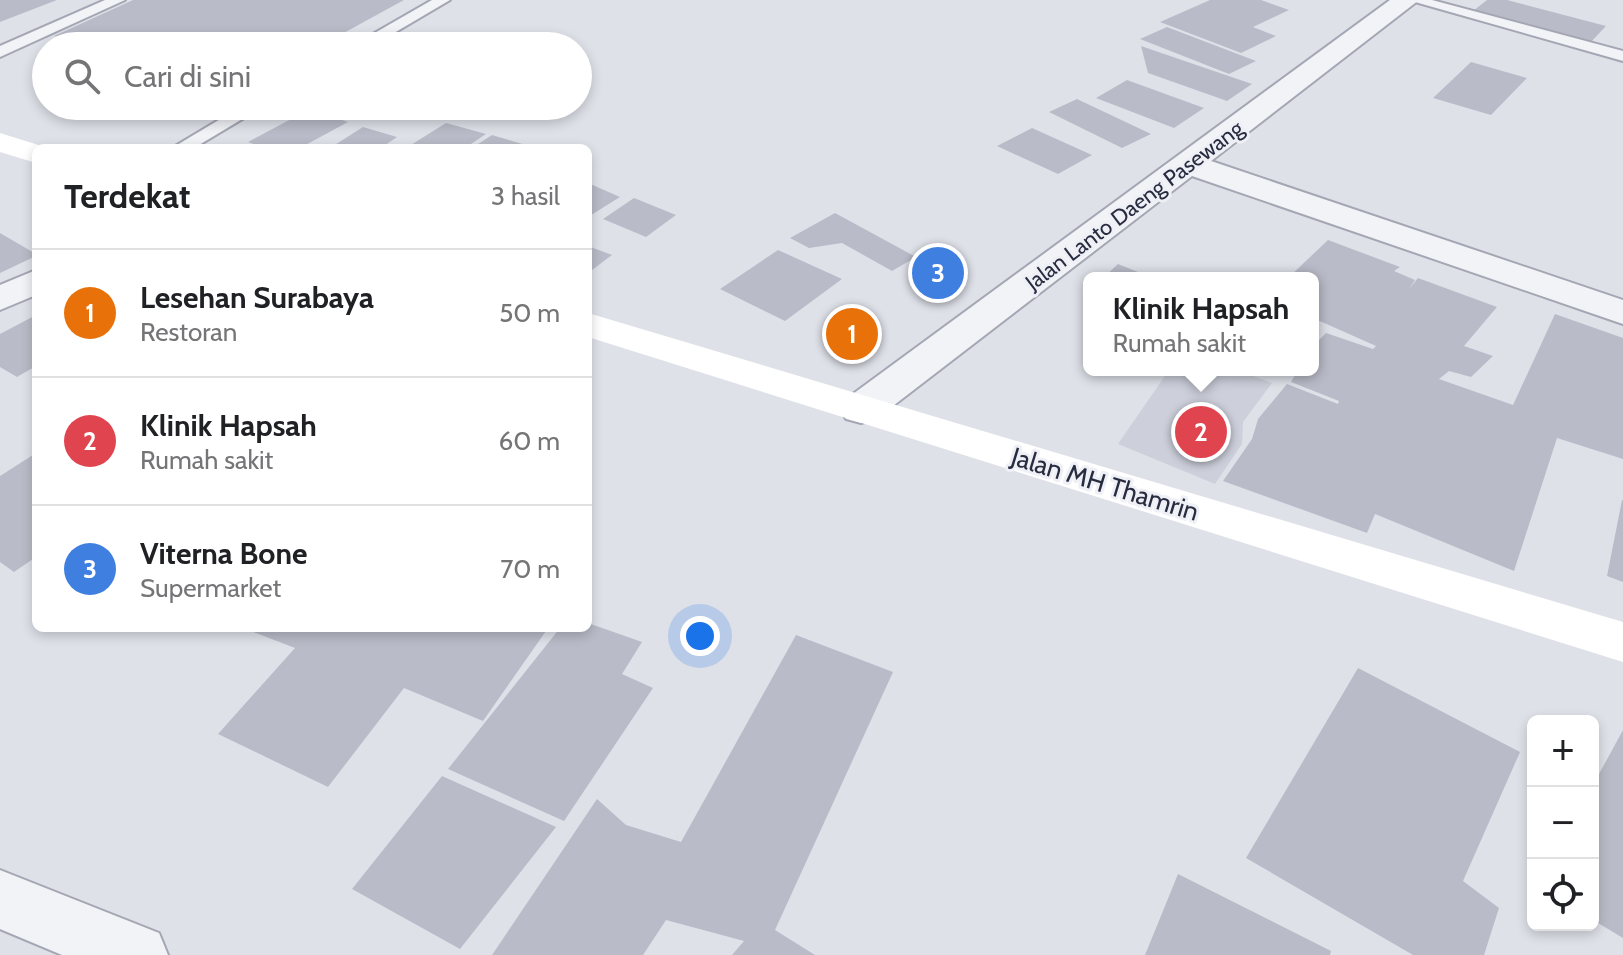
<!DOCTYPE html>
<html lang="id">
<meta charset="utf-8">
<style>
body{margin:0;font-family:Cabin,sans-serif;background:#f6f6f6;color:#202124}
.controls{position:absolute;right:24px;bottom:24px;display:grid;overflow:hidden;border-radius:12px;box-shadow:0 4px 12px #0003}
.controls button{width:72px;height:72px;display:grid;place-items:center;padding:0;border:0;border-bottom:2px solid #e0e0e0;background:#fff;color:#202124;font:40px sans-serif}
.you{position:absolute;left:700px;top:636px;width:28px;height:28px;margin:-20px;border:6px solid #fff;border-radius:50%;background:#1a73e8;box-shadow:0 0 0 12px #1a73e833}
.badge{display:grid;place-items:center;width:52px;height:52px;border-radius:50%;background:#cf4643;color:#fff;font-size:26px;font-weight:700}
.pin{position:absolute;translate:-50% -50%;border:4px solid #fff;box-shadow:0 2px 8px #0006}
.popup{position:absolute;left:1083px;top:272px;width:236px;height:104px;box-sizing:border-box;display:grid;place-content:center;border-radius:12px;background:#fff;filter:drop-shadow(0 2px 6px #0005);font-size:26px;white-space:nowrap;color:#757577}
.popup b{font-size:30px;color:#202124}
.popup::after{content:'';position:absolute;left:50%;top:100%;margin-left:-16px;border:16px solid transparent;border-top-color:#fff}
.list{margin:0;padding:0;list-style:none}
h2{display:flex;justify-content:space-between;align-items:center;height:104px;margin:0;padding:0 32px;font-size:34px}
h2 small{font-size:26px;font-weight:400;color:#757577}
.list li{display:grid;grid-template-columns:52px 1fr auto;gap:24px;align-items:center;box-sizing:border-box;height:128px;padding:0 32px;border-top:2px solid #e0e0e0}
.list b{display:block;font-size:30px;white-space:nowrap}
.list p{margin:0;font-size:26px;white-space:nowrap;color:#757577}
.list em{font-size:26px;font-style:normal;color:#757577}
.icon{flex:none;width:44px;height:44px;fill:none;stroke:currentColor;stroke-width:2;stroke-linecap:round;stroke-linejoin:round}
.map{position:relative;flex:none;width:1623px;height:955px;overflow:hidden}
.search{position:absolute;background:#fff;box-shadow:0 4px 12px #0003;left:32px;top:32px;width:560px;height:88px;display:flex;align-items:center;gap:20px;box-sizing:border-box;padding:0 28px;border-radius:44px;color:#757577;font-size:30px}
.panel{position:absolute;background:#fff;box-shadow:0 4px 12px #0003;left:32px;top:144px;width:560px;height:488px;border-radius:12px}
.map>svg:first-child{display:block}
.built{fill:#cdd0db}
.building{fill:#b9bcc8}
.lines{fill:none;stroke-linecap:round;stroke-linejoin:round}
.lane-casing{stroke:#a4a7b3;stroke-width:4}
.street-casing{stroke:#a4a7b3;stroke-width:4}
.lane{fill:#f2f3f7;fill-rule:evenodd}
.street{fill:#f2f3f7;fill-rule:evenodd}
.secondary{fill:#fff;fill-rule:evenodd}
.labels{text-anchor:middle;stroke-width:6;stroke-linejoin:round;paint-order:stroke}
.far-street-label{font-size:22px;fill:#282c40;stroke:#eff0f6}
.street-label{font-size:26px;fill:#282c40;stroke:#eff0f6}
</style>
<div class="map">
<svg width="1623" height="955" viewBox="0 0 1623 955">
<rect width="100%" height="100%" fill="#dfe1e9"/>
<path class="built" d="M1169,370h69l34,13 -29,39 -1,22 -27,40 -97,-40z"/>
<path class="building" d="M0,0h57l-57,22z
M133,0h271l-84,46h-226l-40,-10z
M1210,0h51l28,10 -36,17 23,9 -35,17 -81,-31z
M1487,0h20l99,26 -16,17 -117,-32z
M1167,27l89,34 -27,13 -89,-35z
M1141,46l111,38 -25,17 -79,-28z
M1471,62l56,16 -36,37 -58,-17z
M1127,80l77,28 -30,20 -78,-30z
M1077,99l74,35 -29,14 -73,-36z
M310,109l38,13 -48,26h-36l-16,-6z
M446,123l40,11 -21,14h-59z
M363,127l34,10 -16,11h-51z
M1032,128l60,27 -34,19 -61,-28z
M492,135l37,11 -57,2z
M588,183l32,14 -32,20z
M634,198l42,17 -30,22 -43,-18z
M835,213l81,44 -24,14 -50,-28 -33,5 -19,-10z
M0,233l36,21v2l-36,17z
M1328,240l72,27 -6,4 21,9 -6,9 9,-11 79,29 -33,39 29,10 -22,21 -22,-6 -10,8 74,26 42,-91 68,24v121l-66,-21 -43,133 -139,-57 -8,19 -144,-52 29,-42 6,-20 29,-35 51,20 1,-3 -48,-19 7,-12h15v-24l13,-13 47,16 3,-3 -63,-28v-40h-25z
M588,246l24,9 -24,18z
M778,250l64,29 -57,42 -65,-32z
M1118,264l35,14h-50z
M36,315v51l-19,11 -17,-10v-33z
M36,453v104l-22,15 -14,-10v-86z
M1622,500h1v82l-16,-6z
M588,623l54,19 -20,32 31,14 -89,133 -116,-52 112,-141h28z
M243,628h294l9,3 -63,90 -79,-33 -76,99 -110,-53 77,-86z
M796,635l97,37 -118,258 40,25h-83l12,-14 -78,-21 -23,35h-151l105,-156 29,26 55,17z
M1358,668l162,84 -57,129 36,27 -15,47h-71l-167,-97z
M1623,730v208l-30,-18v-135z
M442,776l114,51 -96,122 -108,-60z
M1178,874l153,77 -1,4h-185z"/>
<g class="lines">
<g class="lane-casing">
<path id="lane" d="M105,0h20l-125,57v-11z
M432,0h18l-78,46h-20z
M1408,0h24l191,51v10z
M242,106h22l-70,42h-22z"/>
</g>
<g class="street-casing">
<path id="street" d="M1390,0h29l-208,161 412,139v24l-431,-148 -316,243 -15,4 -15,-4 -6,-10 6,-10z
M36,270v25l-36,15v-25z
M0,870l159,63 9,22h-106l-62,-26z"/>
</g>
<use href="#lane" class="lane"/>
<use href="#street" class="street"/>
<path class="secondary" d="M0,133l48,15h-12v15l-36,-11z
M588,313l1035,309v40l-1035,-325z"/>
</g>
<g class="labels">
<g class="far-street-label">
<text transform="translate(1134 205) rotate(-37)" y="8">Jalan Lanto Daeng Pasewang</text>
</g>
<g class="street-label">
<text transform="translate(1105 484) rotate(17)" y="9">Jalan MH Thamrin</text>
</g>
</g>
</svg>
<div class="controls">
<button>+</button>
<button>−</button>
<button><svg class="icon" aria-label="locate" viewBox="0 0 24 24"><circle cx="12" cy="12" r="6"/><path d="M12 2v4M12 18v4M2 12h4M18 12h4"/></svg></button>
</div>
<div class="you"></div>
<div class="pin badge" style="left:852px;top:334px;background:#e8710a">1</div>
<div class="pin badge" style="left:1201px;top:432px;background:#e0444e">2</div>
<div class="popup"><b>Klinik Hapsah</b>Rumah sakit</div>
<div class="pin badge" style="left:938px;top:273px;background:#3f7fe0">3</div>
<div class="search"><svg class="icon" aria-label="search" viewBox="0 0 24 24"><circle cx="10" cy="10" r="6"/><path d="M15 15l6 6"/></svg>Cari di sini</div>
<section class="panel">
<h2>Terdekat<small>3 hasil</small></h2>
<ul class="list">
<li><span class="badge" style="background:#e8710a">1</span><div><b>Lesehan Surabaya</b><p>Restoran</p></div><em>50 m</em></li>
<li><span class="badge" style="background:#e0444e">2</span><div><b>Klinik Hapsah</b><p>Rumah sakit</p></div><em>60 m</em></li>
<li><span class="badge" style="background:#3f7fe0">3</span><div><b>Viterna Bone</b><p>Supermarket</p></div><em>70 m</em></li>
</ul>
</section>
</div>
